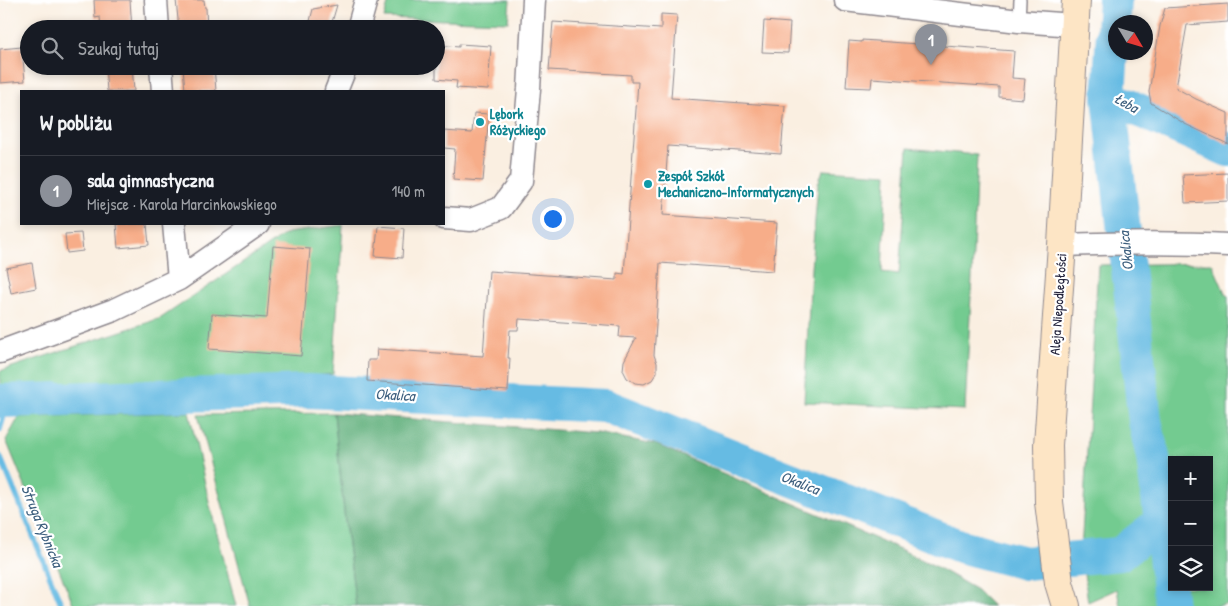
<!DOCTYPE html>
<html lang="pl">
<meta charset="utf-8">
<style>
body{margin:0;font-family:"Patrick Hand",sans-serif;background:#242831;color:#f1f3f6}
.controls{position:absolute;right:15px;bottom:15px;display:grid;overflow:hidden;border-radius:0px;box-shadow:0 2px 8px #0003}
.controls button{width:45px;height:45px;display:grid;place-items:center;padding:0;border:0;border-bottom:1px solid #363941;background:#171b24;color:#f1f3f6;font:25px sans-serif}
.compass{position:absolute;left:1108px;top:15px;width:45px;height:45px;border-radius:50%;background:#171b24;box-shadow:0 2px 8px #0003;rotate:128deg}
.you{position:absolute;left:552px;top:218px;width:18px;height:18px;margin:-12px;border:4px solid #fff;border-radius:50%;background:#1a73e8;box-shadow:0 0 0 8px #1a73e833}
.badge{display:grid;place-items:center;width:32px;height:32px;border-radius:50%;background:#8c9099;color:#fff;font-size:16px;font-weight:700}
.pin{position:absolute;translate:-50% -41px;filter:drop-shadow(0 1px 2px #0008)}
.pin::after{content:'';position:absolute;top:26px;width:18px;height:15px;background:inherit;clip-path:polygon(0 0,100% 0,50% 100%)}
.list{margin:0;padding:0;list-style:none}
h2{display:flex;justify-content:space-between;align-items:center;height:65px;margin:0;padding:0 20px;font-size:21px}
h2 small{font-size:16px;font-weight:400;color:#9ea1a6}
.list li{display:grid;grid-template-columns:32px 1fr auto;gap:15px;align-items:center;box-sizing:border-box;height:70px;padding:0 20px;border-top:1px solid #363941}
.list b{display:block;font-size:19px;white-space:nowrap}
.list p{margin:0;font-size:16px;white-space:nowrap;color:#9ea1a6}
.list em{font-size:16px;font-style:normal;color:#9ea1a6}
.icon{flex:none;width:28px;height:28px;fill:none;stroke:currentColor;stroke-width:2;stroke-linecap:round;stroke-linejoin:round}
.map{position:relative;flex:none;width:1228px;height:606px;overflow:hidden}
.search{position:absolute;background:#171b24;box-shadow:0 2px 8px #0003;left:20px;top:20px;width:425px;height:55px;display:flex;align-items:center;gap:12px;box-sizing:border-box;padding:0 18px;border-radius:28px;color:#9ea1a6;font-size:19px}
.panel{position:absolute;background:#171b24;box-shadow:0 2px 8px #0003;left:20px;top:90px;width:425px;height:135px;border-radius:0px}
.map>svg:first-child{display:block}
.green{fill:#73cb90;stroke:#4a7666;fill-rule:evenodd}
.forest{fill:#5eaf7a;stroke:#40685a}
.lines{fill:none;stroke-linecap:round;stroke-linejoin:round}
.stream{stroke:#66bbe3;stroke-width:5.5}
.river{stroke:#66bbe3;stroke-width:34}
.building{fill:#f7ad89}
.lane-casing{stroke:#8e888e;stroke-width:14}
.street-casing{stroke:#8e888e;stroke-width:25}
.secondary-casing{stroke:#8e888e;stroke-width:30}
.lane{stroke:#fff;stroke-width:11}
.street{stroke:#fff;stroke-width:22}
.secondary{stroke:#fde5c5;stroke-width:28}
.culture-dot{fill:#0f9aa8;stroke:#fff;stroke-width:2}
.labels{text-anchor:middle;stroke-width:4.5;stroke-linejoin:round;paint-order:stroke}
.culture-label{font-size:14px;font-weight:bold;fill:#0d838f;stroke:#fff;text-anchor:start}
.street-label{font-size:14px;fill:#22223b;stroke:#fff}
.water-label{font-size:15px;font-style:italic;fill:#3d5f7e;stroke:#fff}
</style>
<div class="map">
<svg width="1228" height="606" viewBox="0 0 1228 606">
<rect width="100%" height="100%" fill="#fff"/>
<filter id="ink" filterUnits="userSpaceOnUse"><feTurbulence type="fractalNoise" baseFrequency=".02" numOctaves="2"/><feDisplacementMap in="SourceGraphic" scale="10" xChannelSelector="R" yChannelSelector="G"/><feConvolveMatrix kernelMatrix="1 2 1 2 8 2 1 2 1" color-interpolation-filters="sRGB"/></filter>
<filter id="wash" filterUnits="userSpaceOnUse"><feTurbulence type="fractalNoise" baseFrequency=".0096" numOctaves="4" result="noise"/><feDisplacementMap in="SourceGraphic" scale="20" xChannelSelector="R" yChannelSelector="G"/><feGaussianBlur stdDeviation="1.12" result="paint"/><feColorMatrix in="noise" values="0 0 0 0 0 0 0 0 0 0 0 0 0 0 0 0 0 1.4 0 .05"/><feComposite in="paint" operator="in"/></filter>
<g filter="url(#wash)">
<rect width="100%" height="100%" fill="#faefe1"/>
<path class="green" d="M389,0h121l-2,22 -124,-4z
M908,148l69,7 -5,122 -7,133 -161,-8 7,-133 7,-85 5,-14 64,4 -5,98 17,2z
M343,225l-10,149 -90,9 -243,10v-22l161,-53 126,-85z
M1212,263l14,32 2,1v308l-11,2h-97l-3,-17 -29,13 -7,-50 17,-287zM1172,460h37v127h-37z
M189,412l21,94 26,100h-162l-68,-166 13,-23z
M334,413l11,108 11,85h-106l-52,-191z"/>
<path class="forest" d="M334,413l263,20 58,11 245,105 35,17 42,24 16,16h-637l-11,-85z"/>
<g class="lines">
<path class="stream" d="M0,430l8,-29
M0,456l62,150"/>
<path class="river" d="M1115,0l-6,97 119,53
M0,401l308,-10 298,15 354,140 65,17 95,-9 41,-32 -8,-65 -8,-36 -36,-324
M1161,522l10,84"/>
</g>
<g id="blocks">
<path class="building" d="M94,0h36l2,29h-31l-1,-12 -5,1z
M176,0h28l1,8h1l1,21h-28z
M1228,4v18l-41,3 -11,63 20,11 32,14v31l-43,-20 -34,-21 -2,-11 11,-66 5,-18z
M337,5l-7,24h-22l5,-20z
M661,14l16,1 -6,83 114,8 -4,48 -113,-8 -5,69 114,8 -4,48 -113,-8 -6,92 3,8v9l-5,8 -8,4 -9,-1 -8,-5 -4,-8 1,-9 12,-23 -17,-1 1,-11 -101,-7 -1,11h-8l-2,28h2l-2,33 -141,-10 1,-21h8l1,-11 106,7 6,-85 128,9v-7l7,1 14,-192h-7v-7l-82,-5 4,-48 108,7z
M764,21l26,2 -2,30 -26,-1z
M862,40l152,11 -2,27 13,1 -2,20 -24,-2v-10l-127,-9 -1,10 -25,-1 3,-46 13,1z
M459,44l32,2 -3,44 -32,-2 1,-7 -21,-2v-34l23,2z
M22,47l3,34 -25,2v-34z
M105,66h27l2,25h-27z
M183,66h31l2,25h-31z
M474,113l15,1 -6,67 -30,-2 2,-30 -11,-1v-17l28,2z
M1228,173v28l-43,2 -2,-28z
M116,224h31l2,21 -31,3z
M378,226l26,2 -2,30 -27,-2z
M81,233l2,18 -16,2 -2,-19z
M273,246l37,3 -9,107 -92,-7 3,-35 55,4z
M32,263l4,25 -25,5 -5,-25z"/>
</g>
</g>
<g filter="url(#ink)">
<use href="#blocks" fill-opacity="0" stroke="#8e888e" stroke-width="1"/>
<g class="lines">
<g class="lane-casing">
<path id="lane" d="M1019,21l1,-21"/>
</g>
<g class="street-casing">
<path id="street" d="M156,0l2,29
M845,0l174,21 55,4
M358,29l8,-29
M161,66l2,25
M336,91l10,-25
M444,218l27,2 30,-12 20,-27 8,-92 5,-89
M174,224l5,55
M1062,245c55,-2 111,-3 166,0
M0,352l114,-42 65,-31 79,-55"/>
</g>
<g class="secondary-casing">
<path id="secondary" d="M1066,606l-7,-23 -10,-81 -1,-57 14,-200 14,-245"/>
</g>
<use href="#lane" class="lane"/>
<use href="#street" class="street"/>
<use href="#secondary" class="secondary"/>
</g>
</g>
<g class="culture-dot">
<circle cx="480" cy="122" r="5"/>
<circle cx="648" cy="184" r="5"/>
</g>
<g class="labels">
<g class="culture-label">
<text x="490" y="119">Lębork<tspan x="490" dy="16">Różyckiego</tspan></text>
<text x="658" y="181">Zespół Szkół<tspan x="658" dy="16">Mechaniczno-Informatycznych</tspan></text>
</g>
<g class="street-label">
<text transform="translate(1058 304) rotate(-86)" y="5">Aleja Niepodległości</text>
</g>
<g class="water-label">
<text transform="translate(1126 103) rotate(29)" y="5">Łeba</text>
<text transform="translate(1126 251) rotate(-96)" y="5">Okalica</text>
<text transform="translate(395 395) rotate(3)" y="5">Okalica</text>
<text transform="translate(800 483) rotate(21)" y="5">Okalica</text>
<text transform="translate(42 526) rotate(68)" y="5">Struga Rybnicka</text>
</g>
</g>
</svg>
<div class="controls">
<button>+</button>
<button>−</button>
<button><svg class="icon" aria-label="layers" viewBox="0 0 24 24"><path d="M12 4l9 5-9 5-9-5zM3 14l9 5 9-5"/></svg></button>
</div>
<svg class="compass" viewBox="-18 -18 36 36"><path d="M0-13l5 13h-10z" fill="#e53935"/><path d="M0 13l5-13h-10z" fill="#9ea1a6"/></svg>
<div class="you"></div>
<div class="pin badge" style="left:931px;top:65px">1</div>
<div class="search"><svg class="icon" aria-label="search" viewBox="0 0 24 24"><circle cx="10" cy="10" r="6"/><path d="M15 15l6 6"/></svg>Szukaj tutaj</div>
<section class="panel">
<h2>W pobliżu<small></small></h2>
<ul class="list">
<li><span class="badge">1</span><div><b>sala gimnastyczna</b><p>Miejsce · Karola Marcinkowskiego</p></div><em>140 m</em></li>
</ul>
</section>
</div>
